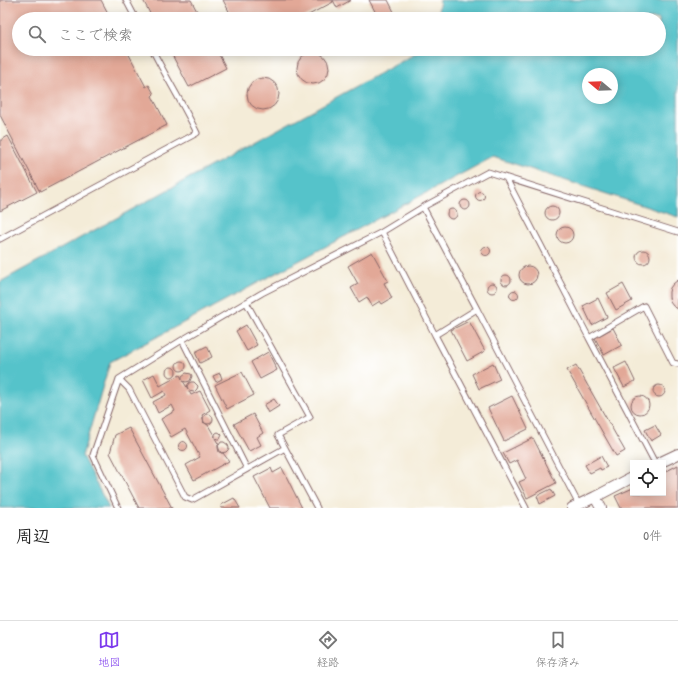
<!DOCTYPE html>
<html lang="ja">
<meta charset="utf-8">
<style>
body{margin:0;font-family:"Patrick Hand","Klee One",sans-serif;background:#f2f2f2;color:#222}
.controls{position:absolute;right:12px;bottom:12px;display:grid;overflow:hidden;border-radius:0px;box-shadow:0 2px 10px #0003}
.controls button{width:36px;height:36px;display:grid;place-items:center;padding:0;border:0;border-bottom:1px solid #e0e0e0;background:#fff;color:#222;font:20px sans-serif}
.compass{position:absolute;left:582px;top:68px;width:36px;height:36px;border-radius:50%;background:#fff;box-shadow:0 2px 10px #0003;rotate:289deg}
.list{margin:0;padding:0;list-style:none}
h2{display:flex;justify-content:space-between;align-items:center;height:52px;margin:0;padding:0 16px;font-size:17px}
h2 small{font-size:13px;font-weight:400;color:#767676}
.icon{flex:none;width:22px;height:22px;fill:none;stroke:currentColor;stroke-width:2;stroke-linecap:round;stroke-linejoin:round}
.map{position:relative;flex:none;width:678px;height:508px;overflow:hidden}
.search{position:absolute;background:#fff;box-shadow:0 2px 10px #0003;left:12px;right:12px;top:12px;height:44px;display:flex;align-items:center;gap:10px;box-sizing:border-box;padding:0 14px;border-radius:22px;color:#767676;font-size:15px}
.sheet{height:112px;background:#fff}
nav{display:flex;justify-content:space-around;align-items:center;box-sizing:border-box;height:56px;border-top:1px solid #e0e0e0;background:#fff;font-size:11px;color:#767676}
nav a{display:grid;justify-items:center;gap:2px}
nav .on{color:#7c3aed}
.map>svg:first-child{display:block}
.water{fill:#55c3ca;stroke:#50717a;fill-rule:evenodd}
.building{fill:#e2a897}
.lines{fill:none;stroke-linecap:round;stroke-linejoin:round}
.lane-casing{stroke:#866768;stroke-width:7}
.street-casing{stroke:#866768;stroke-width:12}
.lane{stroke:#fff;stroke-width:5}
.street{stroke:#fff;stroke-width:10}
</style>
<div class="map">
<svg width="678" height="508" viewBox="0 0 678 508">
<rect width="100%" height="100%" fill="#fff"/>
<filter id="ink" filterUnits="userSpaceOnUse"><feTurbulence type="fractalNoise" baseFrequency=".025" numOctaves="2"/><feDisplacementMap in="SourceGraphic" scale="8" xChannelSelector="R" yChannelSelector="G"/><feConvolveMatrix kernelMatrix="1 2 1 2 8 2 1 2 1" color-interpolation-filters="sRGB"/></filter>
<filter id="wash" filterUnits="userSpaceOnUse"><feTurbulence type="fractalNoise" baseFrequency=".012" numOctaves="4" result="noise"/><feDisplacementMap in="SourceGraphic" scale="16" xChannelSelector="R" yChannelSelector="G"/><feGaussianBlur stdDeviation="0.9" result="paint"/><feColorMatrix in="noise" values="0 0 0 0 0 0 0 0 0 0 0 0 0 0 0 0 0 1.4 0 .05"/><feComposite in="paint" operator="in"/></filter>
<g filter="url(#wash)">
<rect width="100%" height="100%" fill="#f4ecd8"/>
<path class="water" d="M440,0h238v217l-185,-60 -383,205 -28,94 27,52h-109v-226l424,-233h235v-30h-222zM588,74h24v24h-24z"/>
<g id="blocks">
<path class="building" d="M0,0h101l10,19h-92v30h107l20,38 3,-2 5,9 -2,2 15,29 -127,67 -40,-77z
M143,0h48l10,19h-48z
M223,0h109l1,2 -32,17h-68z
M333,0h18l-14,8z
M369,0h19l8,16 -7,3h-10z
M169,49h47l10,19 -37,19z
M297 68a16 16 0 1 1 32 0a16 16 0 1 1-32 0Z
M247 94a16 16 0 1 1 32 0a16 16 0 1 1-32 0Z
M8,136l29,56 -37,19v-70z
M475.5 196a4.5 4.5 0 1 1 9 0a4.5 4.5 0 1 1-9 0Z
M460 205a5 5 0 1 1 10 0a5 5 0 1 1-10 0Z
M545 213a7 7 0 1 1 14 0a7 7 0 1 1-14 0Z
M447 214a5 5 0 1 1 10 0a5 5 0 1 1-10 0Z
M557 235a8 8 0 1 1 16 0a8 8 0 1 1-16 0Z
M481.5 251a4.5 4.5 0 1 1 9 0a4.5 4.5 0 1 1-9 0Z
M636 257a7 7 0 1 1 14 0a7 7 0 1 1-14 0Z
M372,252l16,29 -4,2 8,15 -10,6 -2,-3 -8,5 -5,-9 -8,5 -8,-14 7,-4 -10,-18z
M519 275a9 9 0 1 1 18 0a9 9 0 1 1-18 0Z
M501 280a5 5 0 1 1 10 0a5 5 0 1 1-10 0Z
M678,280v29l-5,-3 -3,-4 -1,-5v-5l1,-4 3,-4z
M487 288a5 5 0 1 1 10 0a5 5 0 1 1-10 0Z
M623,284l9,17 -16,9 -9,-17z
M509.5 295a4.5 4.5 0 1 1 9 0a4.5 4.5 0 1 1-9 0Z
M598,298l9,19 -15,8 -9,-19z
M469,321l16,30 -18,10 -16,-31z
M246,325l11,20 -10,6 -11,-20z
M613,328l9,17 -18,10 -9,-17z
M207,346l5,11 -12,6 -5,-11z
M268,352l9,18 -17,9 -9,-17z
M176 366a5 5 0 1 1 10 0a5 5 0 1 1-10 0Z
M626,362l9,19 -11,6 -10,-19z
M493,363l7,16 -21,10 -7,-15z
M576,365l49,86 -9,5 -49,-86z
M166 372a5 5 0 1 1 10 0a5 5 0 1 1-10 0Z
M242,372l12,23 -27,14 -12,-24z
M186,373l5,1 1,2 -2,5 -4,1 -3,-1 5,8 -1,-3 2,-3 2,-1h3l4,4 -1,3 -3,3 -5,-1 2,4 9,-4 10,19 -8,5 1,2v2l1,4 -1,-1 5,3 7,12v-3l1,-1 2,-1 2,1 2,2 -2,4h-2l-3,-1 4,7 2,-3h3l4,3 1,3 -1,2 -2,2 -5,1 -2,-4 -1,-4v3l1,4 3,1h1l6,8 -35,19 -8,-15 14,-8 -15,-28 -14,8 -10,-18 14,-8 -3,-6 -14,8 -5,-11 13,-7 -2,-4 -12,7 -9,-18 11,-6 6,12 20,-11 2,4v-3z
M220,373l2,6 -6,3 -3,-6z
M653 391a6 6 0 1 1 12 0a6 6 0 1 1-12 0Z
M512,396l16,33 -24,12 -16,-33z
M631 405a9 9 0 1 1 18 0a9 9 0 1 1-18 0Z
M274,399l5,7 -11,7 -4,-8z
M253,414l10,19 -6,4 4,8 -12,6 -15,-27z
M203 419a5 5 0 1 1 10 0a5 5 0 1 1-10 0Z
M655,425l6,10 -10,6 -6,-11z
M129,428l43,80h-33l-29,-55 5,-18z
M533,438l23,45 -29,15 -8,-16 7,-3 -9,-19 -8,4 -6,-11z
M178.5 446a4.5 4.5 0 1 1 9 0a4.5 4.5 0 1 1-9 0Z
M601,456l6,11 -6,3 -1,-2 -10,5 -5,-8z
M678,465v43h-57l-6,-12 18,-8v5h30v-20z
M271,468l2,5 9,-5 20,40h-32l-16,-31z
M551,489l4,7 -15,8 -3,-8z
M234,498l6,10h-18l-1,-3z"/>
</g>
</g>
<g filter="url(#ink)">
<use href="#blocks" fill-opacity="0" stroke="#866768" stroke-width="1"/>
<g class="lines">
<g class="lane-casing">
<path id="lane" d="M126,0l10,19
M506,178l83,160 55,-32 29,57 5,1
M423,207l54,102
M382,232l53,103
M0,239l197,-106c-14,-29 -31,-56 -45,-84
M246,302l64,115 -32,18 7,13
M589,338l66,125
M182,340l65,129
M119,379l10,10 56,108 7,3 93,-52 32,60
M118,508l-25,-53 26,-76 63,-39 80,-47 120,-61 41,-25 65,-35 190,60
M526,508l-91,-173 42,-26 102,196"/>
</g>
<g class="street-casing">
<path id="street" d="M659,463l19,-9
M595,497l38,-20
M572,508l23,-11 6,11"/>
</g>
<use href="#lane" class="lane"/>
<use href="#street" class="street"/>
</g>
</g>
</svg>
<div class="controls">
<button><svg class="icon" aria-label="locate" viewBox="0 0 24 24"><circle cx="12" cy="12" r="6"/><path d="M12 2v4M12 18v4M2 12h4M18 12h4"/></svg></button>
</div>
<svg class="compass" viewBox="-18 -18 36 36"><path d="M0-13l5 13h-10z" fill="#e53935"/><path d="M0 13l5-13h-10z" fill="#767676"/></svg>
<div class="search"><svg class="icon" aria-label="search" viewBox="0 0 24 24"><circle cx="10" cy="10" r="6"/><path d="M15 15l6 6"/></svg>ここで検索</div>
</div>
<section class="sheet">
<h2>周辺<small>0件</small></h2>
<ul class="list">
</ul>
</section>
<nav>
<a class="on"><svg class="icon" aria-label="map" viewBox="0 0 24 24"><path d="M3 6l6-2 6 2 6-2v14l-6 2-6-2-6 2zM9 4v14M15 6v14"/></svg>地図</a>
<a><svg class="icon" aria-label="directions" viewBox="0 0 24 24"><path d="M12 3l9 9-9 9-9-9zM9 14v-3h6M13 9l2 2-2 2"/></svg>経路</a>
<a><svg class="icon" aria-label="saved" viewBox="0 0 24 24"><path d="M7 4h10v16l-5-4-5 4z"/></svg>保存済み</a>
</nav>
